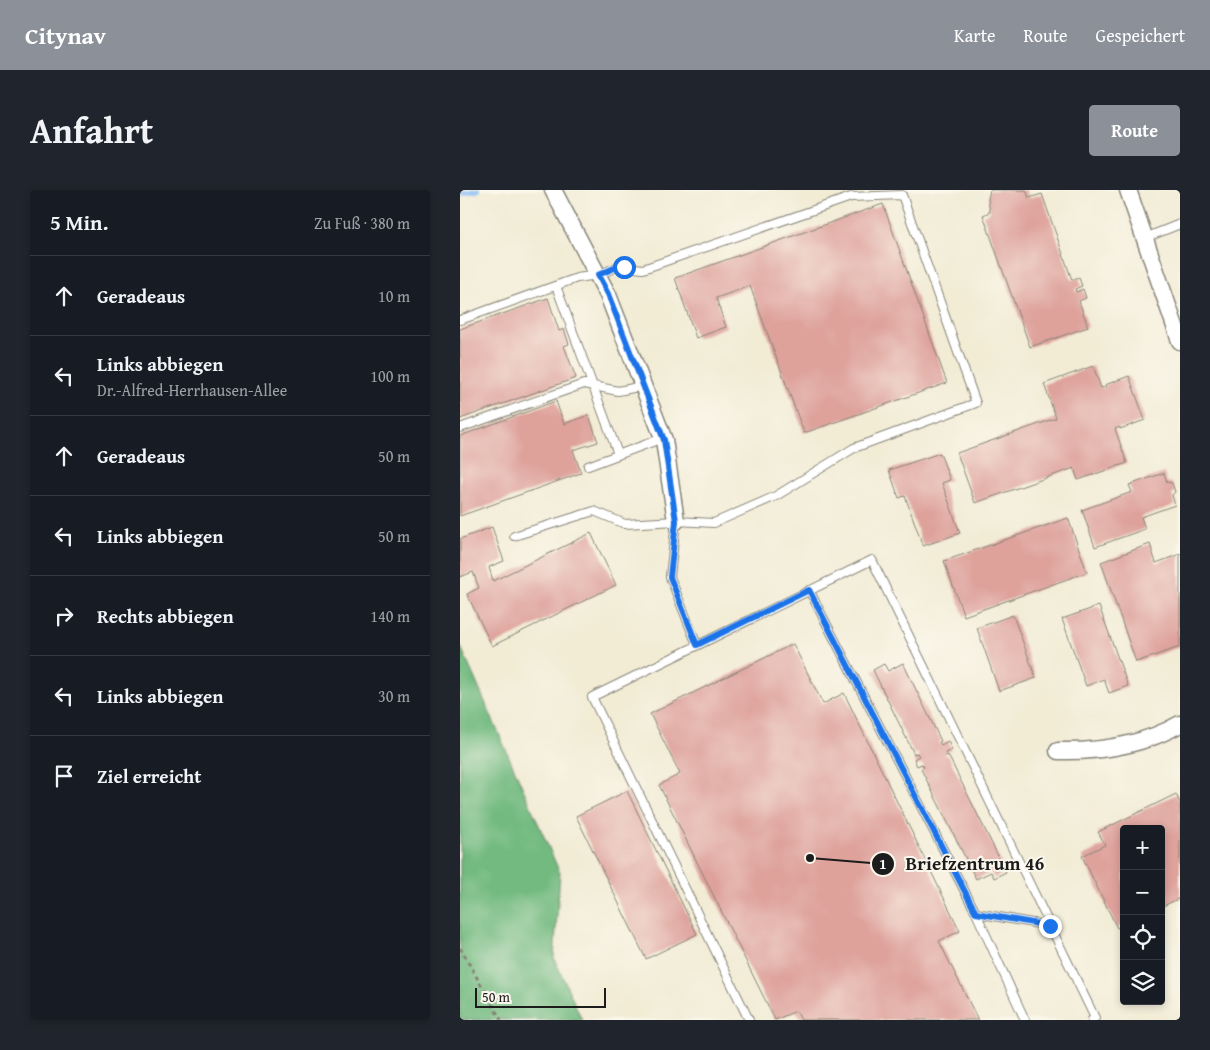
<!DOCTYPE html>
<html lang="de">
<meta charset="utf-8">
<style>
body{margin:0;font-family:"Gentium Book Plus",serif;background:#20242c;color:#f1f3f6}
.controls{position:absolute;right:15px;bottom:15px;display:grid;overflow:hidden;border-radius:5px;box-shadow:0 2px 8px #0003}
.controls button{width:45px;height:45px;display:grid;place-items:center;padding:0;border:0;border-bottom:1px solid #363941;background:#171b24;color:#f1f3f6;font:25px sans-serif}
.scale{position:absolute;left:15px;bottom:12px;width:131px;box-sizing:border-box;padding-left:5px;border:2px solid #1c1c1c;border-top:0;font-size:14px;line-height:18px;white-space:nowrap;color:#1c1c1c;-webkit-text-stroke:4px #fbf7ec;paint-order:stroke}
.stop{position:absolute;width:15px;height:15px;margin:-11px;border:4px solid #1a73e8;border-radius:50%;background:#fff}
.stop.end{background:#1a73e8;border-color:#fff;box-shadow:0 1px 5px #0008}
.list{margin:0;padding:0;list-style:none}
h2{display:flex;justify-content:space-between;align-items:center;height:65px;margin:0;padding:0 20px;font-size:21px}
h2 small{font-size:16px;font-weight:400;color:#9ea1a6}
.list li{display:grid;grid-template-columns:32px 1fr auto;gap:15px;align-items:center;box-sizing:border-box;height:80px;padding:0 20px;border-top:1px solid #363941}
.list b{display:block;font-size:19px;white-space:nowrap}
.list p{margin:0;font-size:16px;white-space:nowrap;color:#9ea1a6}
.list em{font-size:16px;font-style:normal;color:#9ea1a6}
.icon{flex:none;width:28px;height:28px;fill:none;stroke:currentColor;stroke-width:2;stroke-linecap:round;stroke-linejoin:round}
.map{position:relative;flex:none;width:720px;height:830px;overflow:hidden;border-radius:5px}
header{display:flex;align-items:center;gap:30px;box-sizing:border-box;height:70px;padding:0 25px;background:#8c9099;color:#fff}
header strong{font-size:24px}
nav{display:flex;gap:28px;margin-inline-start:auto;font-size:18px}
.intro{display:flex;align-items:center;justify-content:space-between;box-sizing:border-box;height:120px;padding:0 30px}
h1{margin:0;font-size:35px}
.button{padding:12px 22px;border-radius:5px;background:#8c9099;color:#fff;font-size:18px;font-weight:700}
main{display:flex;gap:30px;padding:0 30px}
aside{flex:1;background:#171b24;border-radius:5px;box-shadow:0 2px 8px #0003}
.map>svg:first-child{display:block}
.forest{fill:#72ba80;stroke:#476b4e}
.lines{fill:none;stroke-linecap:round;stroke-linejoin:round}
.stream{stroke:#84bbf4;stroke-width:5}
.building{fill:#dea29b}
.lane-casing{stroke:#878478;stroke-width:10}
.street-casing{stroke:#878478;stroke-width:19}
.path{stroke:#878478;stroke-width:3;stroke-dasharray:4 4;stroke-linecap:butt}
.lane{stroke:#fff;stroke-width:8}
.street{stroke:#fff;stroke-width:16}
.route{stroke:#1a73e8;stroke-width:6}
.leader{fill:none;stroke:#1c1c1c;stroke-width:2}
.callout-dot{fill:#1c1c1c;stroke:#fbf7ec;stroke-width:2}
.mark-label{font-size:15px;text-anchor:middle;font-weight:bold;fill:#fff}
.callout-label{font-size:19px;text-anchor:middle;font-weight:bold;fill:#1c1c1c;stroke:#fbf7ec;stroke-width:4;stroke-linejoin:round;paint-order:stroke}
</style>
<header>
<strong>Citynav</strong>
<nav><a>Karte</a><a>Route</a><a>Gespeichert</a></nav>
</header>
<div class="intro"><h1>Anfahrt</h1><a class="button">Route</a></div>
<main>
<aside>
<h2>5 Min.<small>Zu Fuß · 380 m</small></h2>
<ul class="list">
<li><svg class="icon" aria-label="ahead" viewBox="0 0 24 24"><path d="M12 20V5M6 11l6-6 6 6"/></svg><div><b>Geradeaus</b></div><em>10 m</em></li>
<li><svg class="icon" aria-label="left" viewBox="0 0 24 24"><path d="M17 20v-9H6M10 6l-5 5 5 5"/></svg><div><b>Links abbiegen</b><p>Dr.-Alfred-Herrhausen-Allee</p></div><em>100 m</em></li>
<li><svg class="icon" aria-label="ahead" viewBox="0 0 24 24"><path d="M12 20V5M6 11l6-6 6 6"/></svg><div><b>Geradeaus</b></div><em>50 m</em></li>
<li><svg class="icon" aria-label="left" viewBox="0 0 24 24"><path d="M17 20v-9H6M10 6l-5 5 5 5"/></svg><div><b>Links abbiegen</b></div><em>50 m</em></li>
<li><svg class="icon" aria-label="right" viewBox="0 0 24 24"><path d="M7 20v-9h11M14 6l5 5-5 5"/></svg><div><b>Rechts abbiegen</b></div><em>140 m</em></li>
<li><svg class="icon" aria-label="left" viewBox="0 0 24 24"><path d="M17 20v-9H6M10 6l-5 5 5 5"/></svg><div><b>Links abbiegen</b></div><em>30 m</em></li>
<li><svg class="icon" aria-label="arrive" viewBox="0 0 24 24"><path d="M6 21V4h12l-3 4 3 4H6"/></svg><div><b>Ziel erreicht</b></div></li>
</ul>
</aside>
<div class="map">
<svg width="720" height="830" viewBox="0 0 720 830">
<rect width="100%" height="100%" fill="#fbf7ec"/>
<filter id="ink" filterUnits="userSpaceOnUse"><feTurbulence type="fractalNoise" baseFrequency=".02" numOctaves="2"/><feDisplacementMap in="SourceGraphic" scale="10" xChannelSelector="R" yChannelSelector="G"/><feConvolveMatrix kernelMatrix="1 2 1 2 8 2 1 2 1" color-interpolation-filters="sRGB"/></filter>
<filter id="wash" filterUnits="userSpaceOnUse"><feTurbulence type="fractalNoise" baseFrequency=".0096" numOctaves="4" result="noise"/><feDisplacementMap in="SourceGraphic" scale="20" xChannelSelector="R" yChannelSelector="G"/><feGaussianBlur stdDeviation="1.12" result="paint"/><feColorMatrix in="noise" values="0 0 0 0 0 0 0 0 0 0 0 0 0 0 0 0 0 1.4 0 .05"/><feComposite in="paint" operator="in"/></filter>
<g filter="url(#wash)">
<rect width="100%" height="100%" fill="#f2ecd5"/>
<path class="forest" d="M0,455l100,228 -6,85 28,62h-122z"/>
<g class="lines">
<path class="stream" d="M0,4l18,-4"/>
</g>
<g id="blocks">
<path class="building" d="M530,0h36l3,8 13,-4 30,86 7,-2 3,8 -7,3 1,3 7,-3 3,9 -7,3 9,26 -58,20 -47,-132 7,-3 -2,-13z
M423,14l64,179 -143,50 -54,-147 -34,12 10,29 -30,11 -21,-60z
M88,108l11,33 5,-2 5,15 -5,2 12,32 -116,41v-90z
M633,176l8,22 5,-1 -1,-2 24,-9 16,44 -25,9v-2l-5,2 12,34 -49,17 -4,-12 -99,35 -18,-50 99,-35 -12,-34z
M96,211l8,23 25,-9 9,27 -25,8 8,23 -121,43v-80z
M480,263l10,27 -8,3 18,50 -37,13 -18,-50 -6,2 -10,-28z
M704,283l3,9 5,1 3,9 -3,3 3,10 -34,12 4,12 -50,18 -13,-37 50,-18 -3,-7z
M608,328l19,54 -123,44 -20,-55z
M32,337l12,34 -15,6 4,14 98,-48 25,52 -124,61 -25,-52 12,-6 -6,-16 -13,5v-38z
M690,354l6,19 24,-9v93l-44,15 -35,-100z
M639,416l29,80 -19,7 -5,-14 -18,7 -24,-67z
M553,425l23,63 -37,13 -22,-63z
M333,454l30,60 21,-11 116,238 -21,10 39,79h-177l-5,-9 -21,9 -116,-235 21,-11 -30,-60z
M443,473l38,78 -2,1 2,3 7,-4 4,9 -7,3 1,3 2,-1 58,117 -12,6 -3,-6 -15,7 -55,-110 3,-2 -2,-3 -5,2 -3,-7 5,-3 -2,-3 -3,1 -41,-84 11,-6 4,7z
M167,601l70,143 -51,25 -70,-143z
M716,604l4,9v95l-19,9v-78h-37v96l-7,3 -35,-72 23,-11 -7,-13z"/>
</g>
</g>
<g filter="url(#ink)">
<use href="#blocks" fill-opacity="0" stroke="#878478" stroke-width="1"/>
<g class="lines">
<g class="lane-casing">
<path id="lane" d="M685,48l35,-14
M96,96l62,168
M0,130l117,-42 21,-3 21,-9 24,3 208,-72 51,-2 74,208 -122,45 -78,48 -62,27 -38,-2 -51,3 -31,-13 -80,25
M0,238l124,-44 34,7 25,-5
M128,276l75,-28
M216,331l-6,56 27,68
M349,400l167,323 74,13
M516,723l49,107
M289,830l-157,-323 280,-137 223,458 -3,2"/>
</g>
<g class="street-casing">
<path id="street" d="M93,0l55,105 56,145 12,81
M668,0l52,151
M598,561c41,1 85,-6 122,-27"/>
</g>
<path class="path" d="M0,758l41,72"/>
<use href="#lane" class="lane"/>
<use href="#street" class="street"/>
</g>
</g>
<g class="lines" filter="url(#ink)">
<path class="route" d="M164,77l-5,-1 -21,9 10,19 56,146 12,81 -6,56 27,68 112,-55 167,323 74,13"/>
</g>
<path class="leader" d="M350 668L423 674"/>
<g class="callout-dot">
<circle cx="350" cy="668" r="5"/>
<circle cx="423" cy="674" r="12"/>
</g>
<g class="mark-label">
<text x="423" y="679">1</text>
</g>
<g class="callout-label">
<text x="515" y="680">Briefzentrum 46</text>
</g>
</svg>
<div class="controls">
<button>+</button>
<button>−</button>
<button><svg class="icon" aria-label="locate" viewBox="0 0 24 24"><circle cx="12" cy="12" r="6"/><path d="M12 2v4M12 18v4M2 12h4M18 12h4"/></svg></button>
<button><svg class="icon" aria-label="layers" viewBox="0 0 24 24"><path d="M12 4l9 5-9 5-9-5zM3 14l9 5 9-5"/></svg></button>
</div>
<div class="scale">50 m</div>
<div class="stop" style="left:164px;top:77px"></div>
<div class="stop end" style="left:590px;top:736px"></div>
</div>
</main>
